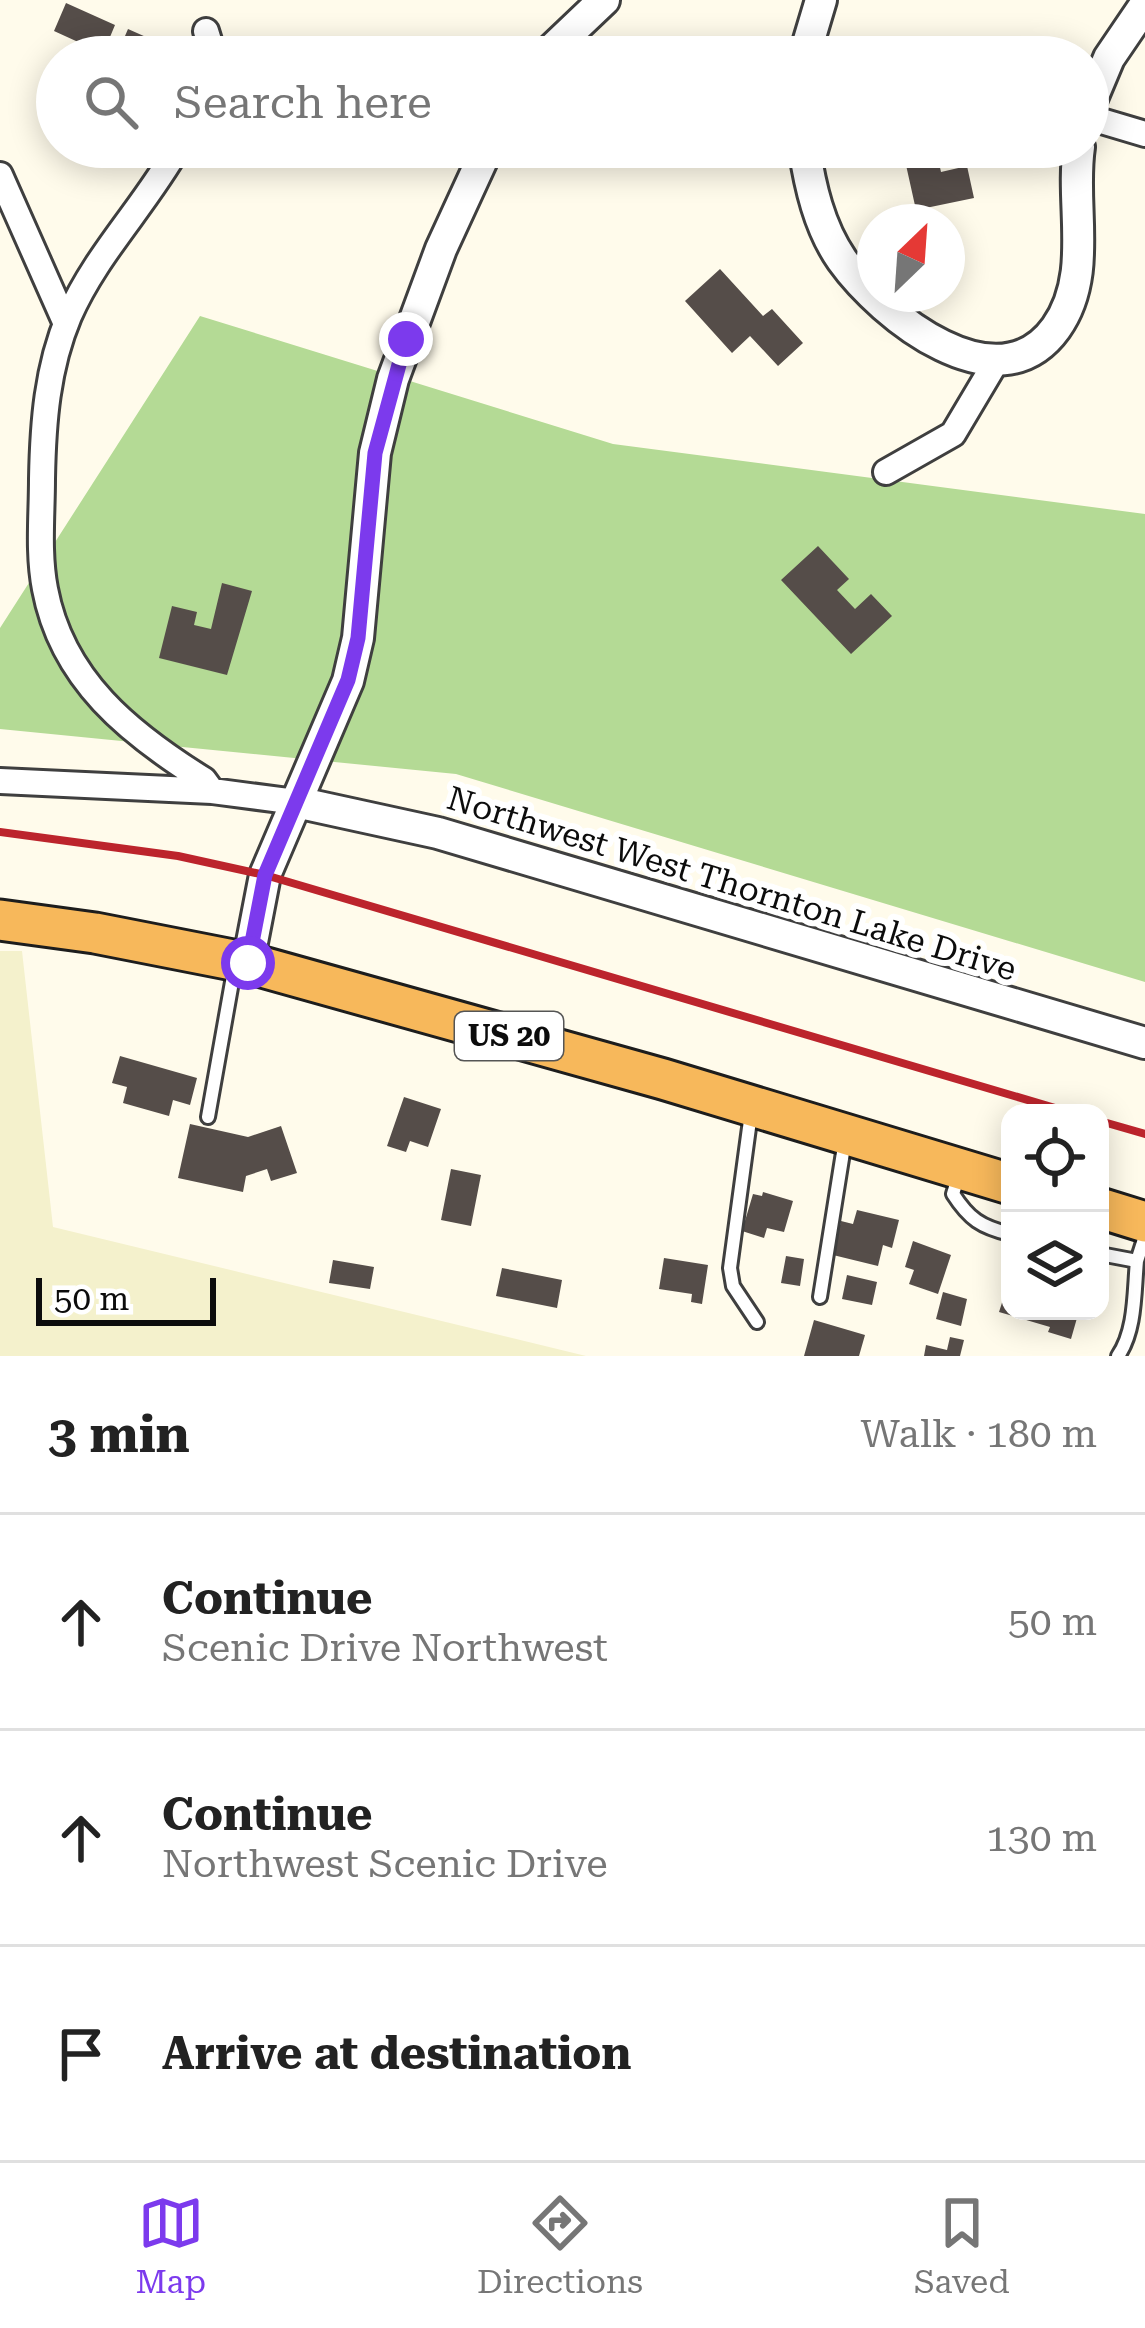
<!DOCTYPE html>
<meta charset="utf-8">
<style>
body{margin:0;font-family:"Roboto Serif",serif;background:#f2f2f2;color:#222}
.controls{position:absolute;right:36px;bottom:36px;display:grid;overflow:hidden;border-radius:24px;box-shadow:0 6px 30px #0003}
.controls button{width:108px;height:108px;display:grid;place-items:center;padding:0;border:0;border-bottom:3px solid #e0e0e0;background:#fff;color:#222;font:60px sans-serif}
.compass{position:absolute;left:857px;top:204px;width:108px;height:108px;border-radius:50%;background:#fff;box-shadow:0 6px 30px #0003;rotate:25deg}
.scale{position:absolute;left:36px;bottom:30px;width:180px;box-sizing:border-box;padding-left:12px;border:6px solid #0c0c0c;border-top:0;font-size:33px;line-height:42px;white-space:nowrap;color:#0c0c0c;-webkit-text-stroke:9px #fff;paint-order:stroke}
.stop{position:absolute;width:36px;height:36px;margin:-27px;border:9px solid #7c3aed;border-radius:50%;background:#fff}
.stop.end{background:#7c3aed;border-color:#fff;box-shadow:0 3px 12px #0008}
.list{margin:0;padding:0;list-style:none}
h2{display:flex;justify-content:space-between;align-items:center;height:156px;margin:0;padding:0 48px;font-size:51px}
h2 small{font-size:39px;font-weight:400;color:#767676}
.list li{display:grid;grid-template-columns:78px 1fr auto;gap:36px;align-items:center;box-sizing:border-box;height:216px;padding:0 48px;border-top:3px solid #e0e0e0}
.list b{display:block;font-size:45px;white-space:nowrap}
.list p{margin:0;font-size:39px;white-space:nowrap;color:#767676}
.list em{font-size:39px;font-style:normal;color:#767676}
.icon{flex:none;width:66px;height:66px;fill:none;stroke:currentColor;stroke-width:2;stroke-linecap:round;stroke-linejoin:round}
.map{position:relative;flex:none;width:1145px;height:1356px;overflow:hidden}
.search{position:absolute;background:#fff;box-shadow:0 6px 30px #0003;left:36px;right:36px;top:36px;height:132px;display:flex;align-items:center;gap:30px;box-sizing:border-box;padding:0 42px;border-radius:66px;color:#767676;font-size:45px}
.sheet{height:804px;background:#fff}
nav{display:flex;justify-content:space-around;align-items:center;box-sizing:border-box;height:168px;border-top:3px solid #e0e0e0;background:#fff;font-size:33px;color:#767676}
nav a{display:grid;justify-items:center;gap:6px}
nav .on{color:#7c3aed}
.map>svg:first-child{display:block}
.farmland{fill:#f4f1cc}
.forest{fill:#b4da95}
.building{fill:#554d49}
.lines{fill:none;stroke-linecap:round;stroke-linejoin:round}
.service-casing{stroke:#3f3f3f;stroke-width:18}
.minor-casing{stroke:#3f3f3f;stroke-width:30}
.tertiary-casing{stroke:#3f3f3f;stroke-width:36}
.trunk-casing{stroke:#1d1d1d;stroke-width:45}
.service{stroke:#fff;stroke-width:12}
.minor{stroke:#fff;stroke-width:24}
.tertiary{stroke:#fff;stroke-width:30}
.trunk{stroke:#f7b85b;stroke-width:39}
.rail{stroke:#bc242c;stroke-width:8}
.route{stroke:#7c3aed;stroke-width:15}
.labels{text-anchor:middle;stroke-width:12;stroke-linejoin:round;paint-order:stroke}
.shield{fill:#fff;stroke:#555;stroke-width:3}
.shield-label{font-size:30px;font-weight:bold;fill:#0c0c0c}
.street-label{font-size:33px;fill:#0c0c0c;stroke:#fff}
</style>
<div class="map">
<svg width="1145" height="1356" viewBox="0 0 1145 1356">
<rect width="100%" height="100%" fill="#fffbeb"/>
<path class="farmland" d="M0,951h22l31,276 533,129h-586z"/>
<path class="forest" d="M200,316l413,128 532,70v468l-689,-208 -456,-45v-101z"/>
<path class="building" d="M66,3l49,22 -5,12 12,6 6,-14 36,16 -6,12h-47l-57,-26z
M902,147h78l-42,11 3,14 26,-6 7,32 -58,12z
M720,269l43,47 9,-7 31,34 -25,23 -28,-30 -18,17 -47,-52z
M818,546l31,33 -12,11 18,19 16,-15 21,22 -41,38 -70,-74z
M222,583l30,8 -25,84 -68,-17 13,-52 25,6 -3,13 17,4z
M120,1056l77,22 -7,27 -17,-5 -4,16 -46,-13 4,-16 -15,-4z
M404,1097l37,12 -13,38 -18,-6 -4,11 -19,-6z
M190,1124l58,13 33,-11 16,47 -26,8 -4,-12 -21,7 -3,16 -65,-14z
M451,1169l30,6 -10,51 -30,-6z
M763,1192l30,9 -9,31 -17,-4 -3,10 -22,-7 11,-37 9,2z
M857,1210l42,10 -7,28 -9,-3 -5,21 -45,-11 8,-34 12,3z
M913,1241l38,14 -13,39 -29,-10 5,-14 -9,-3z
M786,1256l18,3 -4,27 -19,-3z
M664,1258l44,7 -6,39 -11,-2 1,-8 -33,-5z
M333,1260l41,7 -4,22 -41,-6z
M502,1268l60,12 -5,28 -61,-12z
M847,1275l30,7 -5,23 -30,-6z
M1010,1278v33h69l-8,28 -23,-7 2,-5 -51,-15z
M943,1292l24,7 -6,27 -25,-7z
M814,1320l51,15 -6,21h-55z
M950,1337l14,3 -4,16h-36l2,-11 21,5z"/>
<g class="lines">
<g class="service-casing">
<path id="service" d="M751,1113l-21,155 3,18 24,36
M208,1117l27,-152
M959,1174l-6,20c16,25 28,33 57,40
M1100,1254l37,7 8,-25
M820,1297l25,-157
M1118,1356c18,-26 16,-65 19,-95"/>
</g>
<g class="minor-casing">
<path id="minor" d="M206,31l8,26
M1088,117l57,17
M178,147c-33,59 -82,107 -109,169 -22,52 -26,107 -27,163 0,36 -4,74 3,110 17,91 85,145 159,191l8,11
M0,175l66,149
M886,472l67,-38 44,-74
M0,781l212,10 84,11"/>
</g>
<g class="tertiary-casing">
<path id="tertiary" d="M544,57l60,-57
M804,57l17,-57
M1088,108l21,-50 36,-53
M804,147c6,39 15,80 38,113 40,56 156,149 214,68 38,-53 14,-122 23,-181
M296,802l142,31 707,210
M248,963l17,-88 83,-194 10,-43 17,-185 18,-74 48,-130 47,-102"/>
</g>
<g class="trunk-casing">
<path id="trunk" d="M0,920l95,13 153,30 415,116 347,105
M1100,1208l45,14"/>
</g>
<use href="#service" class="service"/>
<use href="#minor" class="minor"/>
<use href="#tertiary" class="tertiary"/>
<use href="#trunk" class="trunk"/>
<path class="rail" d="M0,832l178,24 87,19 807,238
M1100,1121l45,13"/>
</g>
<g class="lines">
<path class="route" d="M248,963l17,-88 83,-195 10,-42 17,-185 31,-114"/>
</g>
<g class="labels">
<rect class="shield" x="455" y="1012" width="108" height="48" rx="9"/>
<g class="shield-label">
<text x="509" y="1046">US 20</text>
</g>
<g class="street-label">
<text transform="translate(732 883) rotate(17)" y="12">Northwest West Thornton Lake Drive</text>
</g>
</g>
</svg>
<div class="controls">
<button><svg class="icon" aria-label="locate" viewBox="0 0 24 24"><circle cx="12" cy="12" r="6"/><path d="M12 2v4M12 18v4M2 12h4M18 12h4"/></svg></button>
<button><svg class="icon" aria-label="layers" viewBox="0 0 24 24"><path d="M12 4l9 5-9 5-9-5zM3 14l9 5 9-5"/></svg></button>
</div>
<svg class="compass" viewBox="-18 -18 36 36"><path d="M0-13l5 13h-10z" fill="#e53935"/><path d="M0 13l5-13h-10z" fill="#767676"/></svg>
<div class="scale">50 m</div>
<div class="stop" style="left:248px;top:963px"></div>
<div class="stop end" style="left:406px;top:339px"></div>
<div class="search"><svg class="icon" aria-label="search" viewBox="0 0 24 24"><circle cx="10" cy="10" r="6"/><path d="M15 15l6 6"/></svg>Search here</div>
</div>
<section class="sheet">
<h2>3 min<small>Walk · 180 m</small></h2>
<ul class="list">
<li><svg class="icon" aria-label="ahead" viewBox="0 0 24 24"><path d="M12 20V5M6 11l6-6 6 6"/></svg><div><b>Continue</b><p>Scenic Drive Northwest</p></div><em>50 m</em></li>
<li><svg class="icon" aria-label="ahead" viewBox="0 0 24 24"><path d="M12 20V5M6 11l6-6 6 6"/></svg><div><b>Continue</b><p>Northwest Scenic Drive</p></div><em>130 m</em></li>
<li><svg class="icon" aria-label="arrive" viewBox="0 0 24 24"><path d="M6 21V4h12l-3 4 3 4H6"/></svg><div><b>Arrive at destination</b></div></li>
</ul>
</section>
<nav>
<a class="on"><svg class="icon" aria-label="map" viewBox="0 0 24 24"><path d="M3 6l6-2 6 2 6-2v14l-6 2-6-2-6 2zM9 4v14M15 6v14"/></svg>Map</a>
<a><svg class="icon" aria-label="directions" viewBox="0 0 24 24"><path d="M12 3l9 9-9 9-9-9zM9 14v-3h6M13 9l2 2-2 2"/></svg>Directions</a>
<a><svg class="icon" aria-label="saved" viewBox="0 0 24 24"><path d="M7 4h10v16l-5-4-5 4z"/></svg>Saved</a>
</nav>
